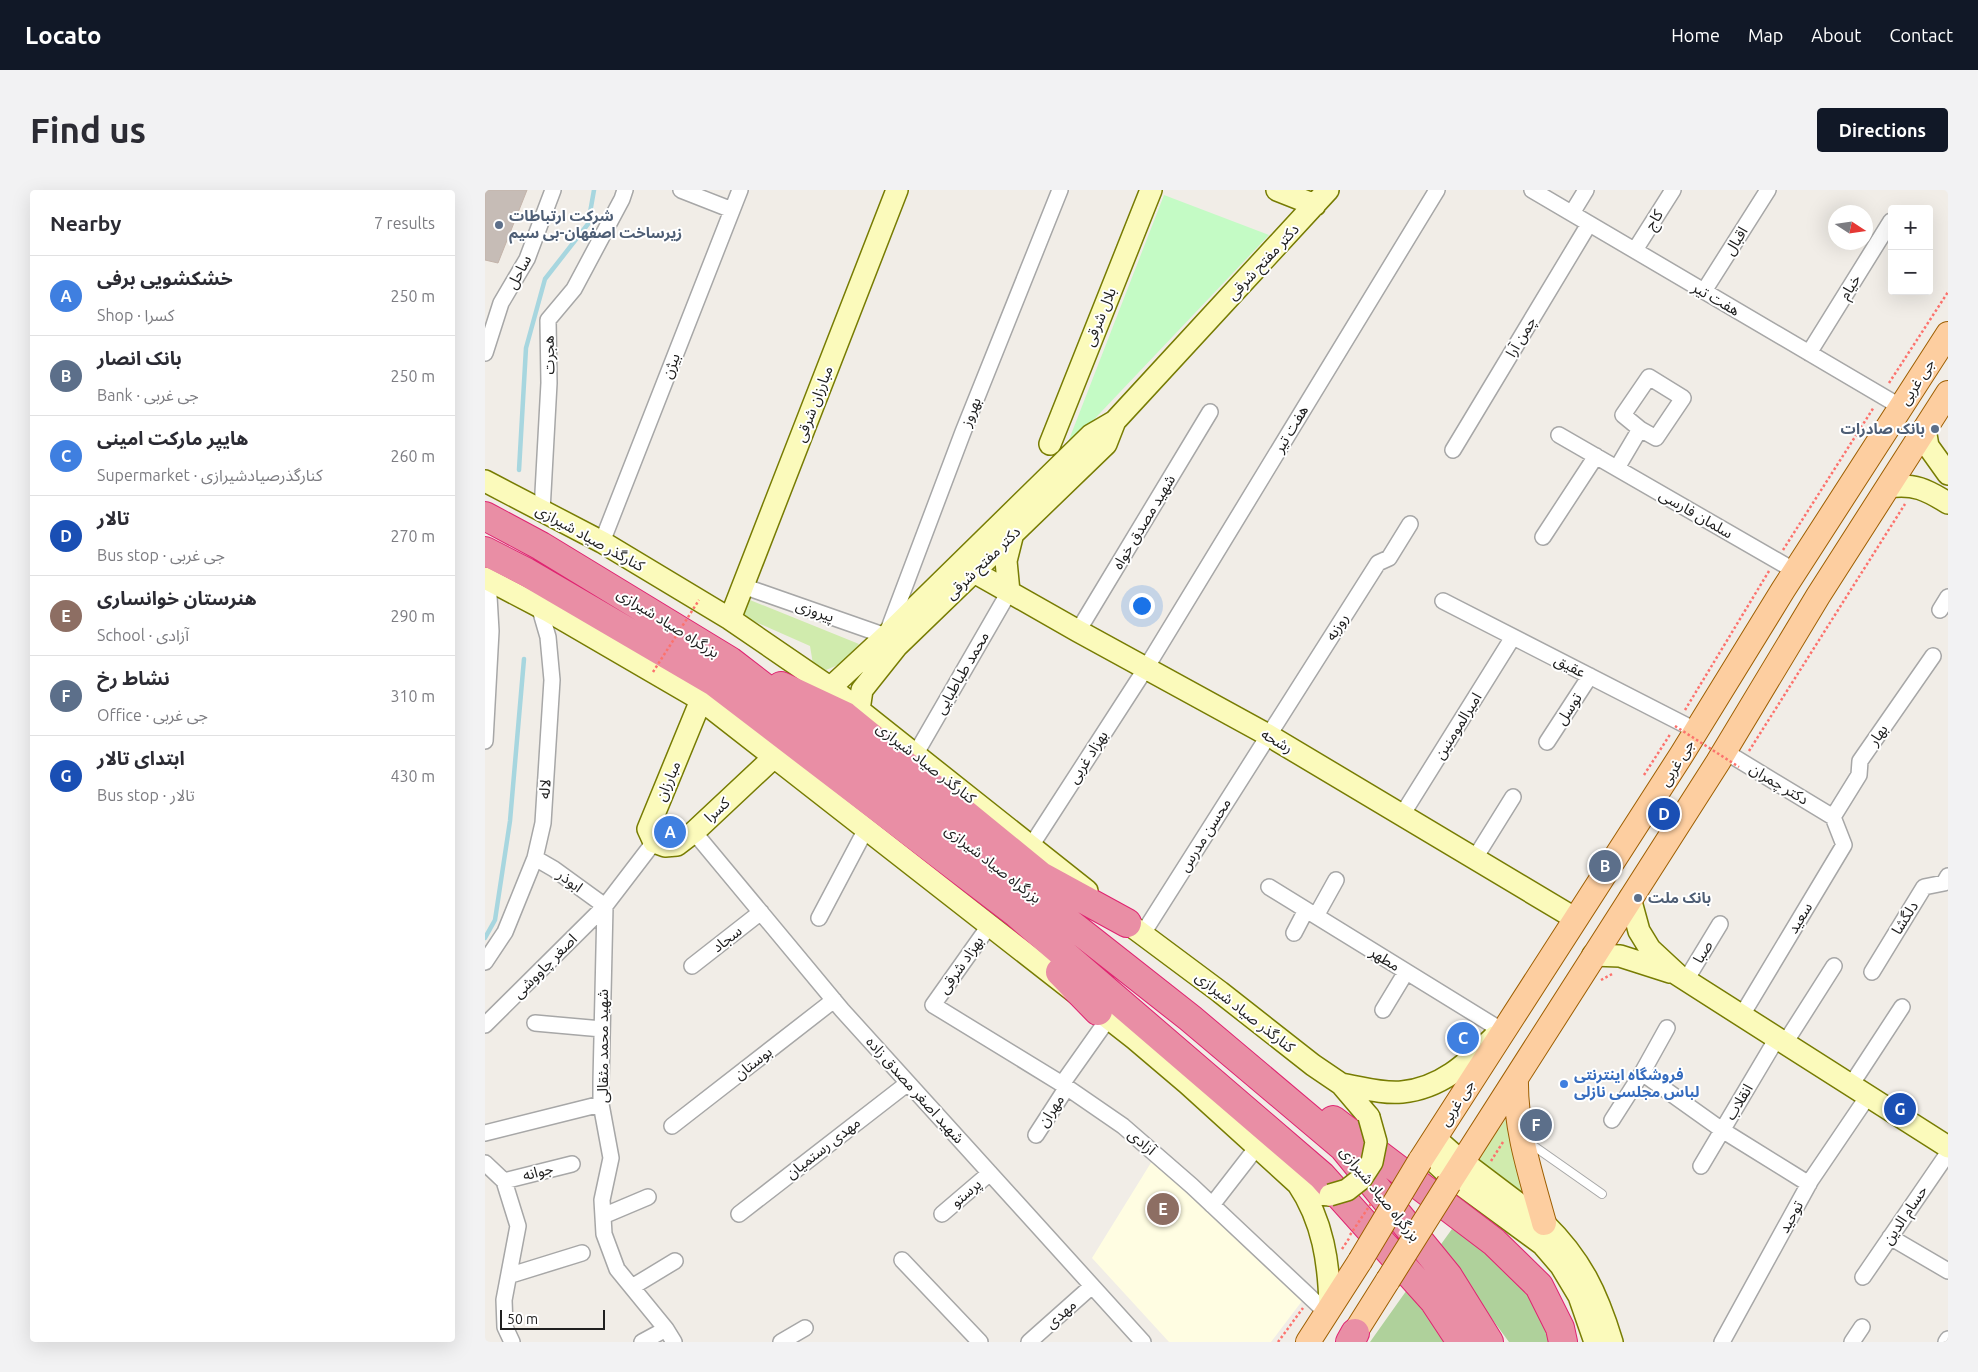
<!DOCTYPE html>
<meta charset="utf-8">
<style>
body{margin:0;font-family:Ubuntu,"Noto Sans Arabic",sans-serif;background:#f2f2f3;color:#2b2b33}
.controls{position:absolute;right:15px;top:15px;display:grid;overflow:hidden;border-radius:5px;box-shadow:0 5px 20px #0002}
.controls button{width:45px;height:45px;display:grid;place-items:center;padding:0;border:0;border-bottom:1px solid #e1e1e2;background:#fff;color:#2b2b33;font:25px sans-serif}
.compass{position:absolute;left:1343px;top:15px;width:45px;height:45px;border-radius:50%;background:#fff;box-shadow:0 5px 20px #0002;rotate:102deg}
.scale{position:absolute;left:15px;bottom:12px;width:105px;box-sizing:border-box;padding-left:5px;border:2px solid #202020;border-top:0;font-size:14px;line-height:18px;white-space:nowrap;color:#202020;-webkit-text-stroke:4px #fff;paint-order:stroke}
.you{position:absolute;left:656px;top:415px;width:18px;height:18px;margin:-12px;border:4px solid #fff;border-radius:50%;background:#1a73e8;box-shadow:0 0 0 8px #1a73e833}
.badge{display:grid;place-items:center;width:32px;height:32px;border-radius:50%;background:#111827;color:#fff;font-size:16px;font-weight:700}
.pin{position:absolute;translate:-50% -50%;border:2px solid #fff;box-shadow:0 1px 5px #0006}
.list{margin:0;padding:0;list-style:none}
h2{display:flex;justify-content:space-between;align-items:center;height:65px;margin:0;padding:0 20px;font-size:21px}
h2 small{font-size:16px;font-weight:400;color:#7c7c81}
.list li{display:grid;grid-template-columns:32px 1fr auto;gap:15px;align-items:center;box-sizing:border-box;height:80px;padding:0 20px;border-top:1px solid #e1e1e2}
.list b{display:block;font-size:19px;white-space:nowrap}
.list p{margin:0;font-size:16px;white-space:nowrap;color:#7c7c81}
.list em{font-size:16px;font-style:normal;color:#7c7c81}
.map{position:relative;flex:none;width:1463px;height:1152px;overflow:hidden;border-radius:5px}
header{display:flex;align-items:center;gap:30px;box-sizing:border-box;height:70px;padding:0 25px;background:#111827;color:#fff}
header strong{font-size:24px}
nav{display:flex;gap:28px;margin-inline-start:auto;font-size:18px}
.intro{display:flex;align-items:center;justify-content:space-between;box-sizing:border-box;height:120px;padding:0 30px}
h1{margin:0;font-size:35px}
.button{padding:12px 22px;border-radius:5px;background:#111827;color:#fff;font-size:18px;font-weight:700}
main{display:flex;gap:30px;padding:0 30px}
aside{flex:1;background:#fff;border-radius:5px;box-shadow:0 5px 20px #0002}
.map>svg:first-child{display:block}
.education{fill:#fffde2}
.grass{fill:#d0ebad}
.forest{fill:#afd19b}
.park{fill:#c4fbc5}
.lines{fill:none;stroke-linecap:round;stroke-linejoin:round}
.stream{stroke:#a7d6df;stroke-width:4.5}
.building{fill:#c6bcb6;stroke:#c3b3a9}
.lane-casing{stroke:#a7a7a7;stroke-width:10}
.street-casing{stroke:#a7a7a7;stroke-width:18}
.secondary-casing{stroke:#777c03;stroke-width:24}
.primary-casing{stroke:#9d5e00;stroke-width:26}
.highway-casing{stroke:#df2471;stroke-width:30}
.path{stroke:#fc726d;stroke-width:2.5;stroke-dasharray:2.5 2.5;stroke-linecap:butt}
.lane{stroke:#fff;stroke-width:8}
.street{stroke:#fff;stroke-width:15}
.secondary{stroke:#fbfabb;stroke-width:21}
.primary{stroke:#fdcea0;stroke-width:24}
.highway{stroke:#e98ea5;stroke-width:28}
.secondary-bridge-casing{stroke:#777c03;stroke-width:24;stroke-linecap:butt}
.primary-bridge-casing{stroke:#9d5e00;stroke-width:26;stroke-linecap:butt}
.path-bridge{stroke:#fc726d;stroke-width:2.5;stroke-dasharray:2.5 2.5;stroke-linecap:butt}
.secondary-bridge{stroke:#fbfabb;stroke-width:21}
.primary-bridge{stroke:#fdcea0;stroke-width:24}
.service-dot{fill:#5c6f8a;stroke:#fff;stroke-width:2}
.shop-dot{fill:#3f7fe0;stroke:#fff;stroke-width:2}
.labels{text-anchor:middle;stroke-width:4;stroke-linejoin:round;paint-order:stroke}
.service-label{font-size:15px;font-weight:bold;fill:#4e5e75;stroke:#fff;text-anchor:start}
.street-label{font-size:15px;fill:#202020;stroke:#fff}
.shop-label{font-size:15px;font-weight:bold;fill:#366cbe;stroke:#fff;text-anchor:start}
</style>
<header>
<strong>Locato</strong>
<nav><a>Home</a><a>Map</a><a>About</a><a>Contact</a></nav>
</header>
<div class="intro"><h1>Find us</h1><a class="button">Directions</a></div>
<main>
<aside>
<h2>Nearby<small>7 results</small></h2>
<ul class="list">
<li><span class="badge" style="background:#3f7fe0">A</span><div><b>خشکشویی برفی</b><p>Shop · کسرا</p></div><em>250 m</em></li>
<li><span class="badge" style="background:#5c6f8a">B</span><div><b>بانک انصار</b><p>Bank · جی غربی</p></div><em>250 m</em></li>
<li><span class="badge" style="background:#3f7fe0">C</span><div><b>هایپر مارکت امینی</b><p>Supermarket · کنارگذرصیادشیرازی</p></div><em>260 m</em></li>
<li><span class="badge" style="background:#1a4fb4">D</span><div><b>تالار</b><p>Bus stop · جی غربی</p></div><em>270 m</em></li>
<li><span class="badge" style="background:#8d6e63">E</span><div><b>هنرستان خوانساری</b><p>School · آزادی</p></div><em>290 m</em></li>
<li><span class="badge" style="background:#5c6f8a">F</span><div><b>نشاط رخ</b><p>Office · جی غربی</p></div><em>310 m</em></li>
<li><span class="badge" style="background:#1a4fb4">G</span><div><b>ابتدای تالار</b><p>Bus stop · تالار</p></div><em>430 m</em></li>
</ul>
</aside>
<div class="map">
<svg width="1463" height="1152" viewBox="0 0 1463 1152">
<rect width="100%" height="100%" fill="#f1ede7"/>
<path class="education" d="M667,971l150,140 -31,41h-102l-77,-84z"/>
<path class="grass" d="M265,410l109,44 -14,18 -19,8 -13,-6 -3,-18 -70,-31z
M1025,923l22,88 -55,-40z"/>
<path class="forest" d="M967,1039c30,20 62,41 81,72 8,13 15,27 22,41h-46l-70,-95z
M924,1097l40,55h-79z"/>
<path class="park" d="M679,5l105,40 -204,215z"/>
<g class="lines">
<path class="stream" d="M34,280l7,-122 19,-69 43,-55 6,-34
M0,748l10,-18 15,-99 14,-162"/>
</g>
<path class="building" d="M0,0h42l-29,73 -13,-3z"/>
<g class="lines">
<g class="lane-casing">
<path id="lane" d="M1043,952l74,52"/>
</g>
<g class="street-casing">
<path id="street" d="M196,0l51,20
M1047,0l369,217
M1087,23l14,-23
M1150,60l38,-60
M1219,101l64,-101
M0,163l16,-50 26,-44 26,-69
M1324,163l82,-132
M1074,245l236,136
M968,260l136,-226
M1132,278l23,-39 16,9 27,-40 -34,-21 -26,38 17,14
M57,321l7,-128 -1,-63 26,-31 48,-90 3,-9
M1058,347l53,-81
M117,352l138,-352
M258,396l143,50 77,-204 97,-242
M958,411l254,130
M1455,420l8,-13
M593,441l132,-219
M0,551l6,-110 -3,-52
M1062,552l43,-66
M1239,561l109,66
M430,565l94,-163
M917,625l111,-178
M1348,627l26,-42 1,-14 73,-105
M209,642l148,178 301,332
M546,656l115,-178 291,-478
M50,668l19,11 51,37
M990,668l38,-61
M784,697l232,143
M120,716l-4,176v22l10,54 -9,42 2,34 13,35 49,60 8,13
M831,726l20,-36
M334,728l47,-89
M504,736l-56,79 129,79 61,42 69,60 135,127
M809,743l12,-23
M657,745l236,-372 11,-5 21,-34
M0,772l20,-30 30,-74 8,-35 9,-143 -4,-43 -9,-31
M207,776l69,-54
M1387,782l52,-85 20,-4 4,-7
M1201,790l34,-56
M898,820l23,-38
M1257,825l102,-170 -11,-28
M50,833l67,6
M0,835l120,-119 49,-64
M1300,853l49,-77
M1157,883l80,57 87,54
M577,894l46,-65
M1366,895l51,-78
M1127,930l30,-47 25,-45
M187,936l162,-126
M0,943l116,-29
M551,945l31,-48
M0,973l19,18 14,45 -14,74 1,27 7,15
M1216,976l76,-128
M19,991l68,-17
M727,1015l45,-58
M254,1024l169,-131
M457,1024l48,-41
M118,1026l45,-19
M1405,1047l58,34
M417,1070l78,82
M26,1085l71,-22
M1378,1087l85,-124
M147,1097l43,-26
M157,1152l24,-13
M296,1152l24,-14
M544,1152l63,-56
M1237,1152l89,-162 57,-84
M1367,1152l10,-15
M1461,1152l2,-3"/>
</g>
<g class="secondary-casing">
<path id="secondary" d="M792,0l38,15
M1440,239l3,17 20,28
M565,254l101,-254
M0,291l117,61 128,77 105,72 252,200
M1403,297c26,-4 39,3 60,16
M475,374l118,67 190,104 308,184
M0,388l63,33 153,89 434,339 53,45 110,100 21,10 11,1
M524,402l-3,-31 7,-28
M245,429l167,-429
M345,498l56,-52 205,-201 24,-14 213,-231
M216,510l-53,129 6,13 11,4 12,-1 17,-13 79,-74
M374,520l3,-20 35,-44 209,-202 9,-23
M1145,708l9,33 11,18 28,26 270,172
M629,723l106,79 93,73 28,19 28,33
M1108,765l27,1 50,16
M856,894c19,3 41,10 61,8 40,-4 65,-29 92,-55
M950,948l18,16 91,69c37,36 53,70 68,119
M940,963l27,25 90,66 19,22 18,30 16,46
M813,994c25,37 31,79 32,123"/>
</g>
<g class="primary-casing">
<path id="primary" d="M1031,889c-1,49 15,97 28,144
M935,971l262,-407 101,-164 165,-256
M964,993l269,-421 100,-166 130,-203
M823,1152l52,-81
M864,1152l39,-62"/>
</g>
<g class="highway-casing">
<path id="highway" d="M0,326l56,30 189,115 305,235 155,122 153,129 105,129 41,66
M0,361l41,21 188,110 302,231 306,263 112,125 27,41
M296,496l64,30 196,160 86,47
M575,782l38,39
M848,930l161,122 45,44 21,42 3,14
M865,1152l5,-9"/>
</g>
<path class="path" d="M1404,193l59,-91
M1298,360l91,-143
M1200,520l84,-139
M1264,561l156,-247
M1159,585l27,-42
M1116,790l13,-7
M1006,971l12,-19
M857,1059l8,-12
M793,1152l25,-34"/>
<use href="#lane" class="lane"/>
<use href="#street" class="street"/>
<use href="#secondary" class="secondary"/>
<use href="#primary" class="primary"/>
<use href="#highway" class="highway"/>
<g class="secondary-bridge-casing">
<path id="secondary-bridge" d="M845,1005l17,-5 14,-11 11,-17 4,-20 -7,-25"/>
</g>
<g class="primary-bridge-casing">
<path id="primary-bridge" d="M875,1071l60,-100
M903,1090l61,-97"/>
</g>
<path class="path-bridge" d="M168,482l46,-72
M1190,536l64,41
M865,1045l22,-33"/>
<use href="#secondary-bridge" class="secondary-bridge"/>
<use href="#primary-bridge" class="primary-bridge"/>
</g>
<g class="service-dot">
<circle cx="14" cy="35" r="5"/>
<circle cx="1450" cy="239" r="5"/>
<circle cx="1153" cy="708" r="5"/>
</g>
<circle class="shop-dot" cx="1079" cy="894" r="5"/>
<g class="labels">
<g class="service-label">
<text x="24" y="31">شرکت ارتباطات<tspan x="24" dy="17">زیرساخت اصفهان-بی سیم</tspan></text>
<text x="1440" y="244" text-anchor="end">بانک صادرات</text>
<text x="1163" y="713">بانک ملت</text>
</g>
<g class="street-label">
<text transform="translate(1169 30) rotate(-58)" y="5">کاج</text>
<text transform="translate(1251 51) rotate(-58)" y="5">اقبال</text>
<text transform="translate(778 72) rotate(-47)" y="5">دکتر مفتح شرقی</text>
<text transform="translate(34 82) rotate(-62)" y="5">ساحل</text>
<text transform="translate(1365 97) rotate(-58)" y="5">خیام</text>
<text transform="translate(1231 109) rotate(30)" y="5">هفت تیر</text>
<text transform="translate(615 127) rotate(-68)" y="5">بلال شرقی</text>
<text transform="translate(1036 147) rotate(-59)" y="5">چمن آرا</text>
<text transform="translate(64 165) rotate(-91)" y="5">هجرت</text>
<text transform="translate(186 176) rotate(-69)" y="5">بیژن</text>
<text transform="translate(1432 192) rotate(-57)" y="5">جی غربی</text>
<text transform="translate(329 214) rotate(-69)" y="5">مبارزان شرقی</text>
<text transform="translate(486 222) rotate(-68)" y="5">بهروز</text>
<text transform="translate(806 239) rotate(-59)" y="5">هفت تیر</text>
<text transform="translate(1211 324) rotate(30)" y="5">سلمان فارسی</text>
<text transform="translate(659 332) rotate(-59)" y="5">شهید مصدق خواه</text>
<text transform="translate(105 348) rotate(29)" y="5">کنارگذر صیاد شیرازی</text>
<text transform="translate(498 373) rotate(-44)" y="5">دکتر مفتح شرقی</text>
<text transform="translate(330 421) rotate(19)" y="5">پیروزی</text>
<text transform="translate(183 433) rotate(32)" y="5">بزرگراه صیاد شیرازی</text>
<text transform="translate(852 437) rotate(-57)" y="5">روزبه</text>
<text transform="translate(1085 476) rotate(27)" y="5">عقیق</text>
<text transform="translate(477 483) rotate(-60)" y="5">محمد طباطبایی</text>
<text transform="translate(1084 519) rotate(-57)" y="5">توسل</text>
<text transform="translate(973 536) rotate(-58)" y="5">امیرالمومنین</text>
<text transform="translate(1393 545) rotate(-55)" y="5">بهار</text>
<text transform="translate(792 551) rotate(30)" y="5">رشحه</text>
<text transform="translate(603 567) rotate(-57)" y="5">بهزاد غربی</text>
<text transform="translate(441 573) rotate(38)" y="5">کنارگذر صیاد شیرازی</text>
<text transform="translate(1192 573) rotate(-58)" y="5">جی غربی</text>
<text transform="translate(183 591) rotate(-67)" y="5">مبارزان</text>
<text transform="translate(1294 594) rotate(31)" y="5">دکتر چمران</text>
<text transform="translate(60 599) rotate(-86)" y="5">لاله</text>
<text transform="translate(232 620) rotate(-43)" y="5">کسرا</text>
<text transform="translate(720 645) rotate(-58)" y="5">محسن مدرس</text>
<text transform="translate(508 674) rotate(38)" y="5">بزرگراه صیاد شیرازی</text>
<text transform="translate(85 691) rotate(37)" y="5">ابوذر</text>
<text transform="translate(1315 728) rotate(-59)" y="5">سعید</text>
<text transform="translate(1420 728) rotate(-58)" y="5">دلگشا</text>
<text transform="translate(242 749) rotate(-38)" y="5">سجاد</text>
<text transform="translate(1218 762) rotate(-59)" y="5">صبا</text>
<text transform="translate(900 769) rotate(32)" y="5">مطهر</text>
<text transform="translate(476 775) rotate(-55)" y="5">بهزاد شرقی</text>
<text transform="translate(60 776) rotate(-45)" y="5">اصغر چاووشی</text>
<text transform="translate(760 822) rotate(38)" y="5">کنارگذر صیاد شیرازی</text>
<text transform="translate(118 856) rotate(-90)" y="5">شهید محمد مثقالی</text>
<text transform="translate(268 873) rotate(-38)" y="5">بوستان</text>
<text transform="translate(430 900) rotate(48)" y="5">شهید اصغر مصدق زاده</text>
<text transform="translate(1254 912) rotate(-59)" y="5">انقلاب</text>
<text transform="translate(972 913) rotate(-57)" y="5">جی غربی</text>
<text transform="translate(566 921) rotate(-57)" y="5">مهران</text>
<text transform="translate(657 952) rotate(41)" y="5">آزادی</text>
<text transform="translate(338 958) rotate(-38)" y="5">مهدی رستمیان</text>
<text transform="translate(53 982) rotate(-14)" y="5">جوانه</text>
<text transform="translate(481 1003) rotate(-41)" y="5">پرستو</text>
<text transform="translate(895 1004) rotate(51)" y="5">بزرگراه صیاد شیرازی</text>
<text transform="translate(1420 1025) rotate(-56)" y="5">حسام الدین</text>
<text transform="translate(1306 1027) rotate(-61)" y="5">توحید</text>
<text transform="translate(576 1124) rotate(-41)" y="5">مهدی</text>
</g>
<g class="shop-label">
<text x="1089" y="890">فروشگاه اینترنتی<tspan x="1089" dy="17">لباس مجلسی نازلی</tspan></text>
</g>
</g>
</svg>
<div class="controls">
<button>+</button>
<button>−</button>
</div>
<svg class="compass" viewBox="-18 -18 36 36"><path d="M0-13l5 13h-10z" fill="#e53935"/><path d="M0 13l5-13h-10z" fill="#7c7c81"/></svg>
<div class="scale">50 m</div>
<div class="you"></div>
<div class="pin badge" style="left:185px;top:642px;background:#3f7fe0">A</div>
<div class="pin badge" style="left:1120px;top:676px;background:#5c6f8a">B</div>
<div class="pin badge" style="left:978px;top:848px;background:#3f7fe0">C</div>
<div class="pin badge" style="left:1179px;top:624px;background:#1a4fb4">D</div>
<div class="pin badge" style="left:678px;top:1019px;background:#8d6e63">E</div>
<div class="pin badge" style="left:1051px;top:935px;background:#5c6f8a">F</div>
<div class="pin badge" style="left:1415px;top:919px;background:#1a4fb4">G</div>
</div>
</main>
